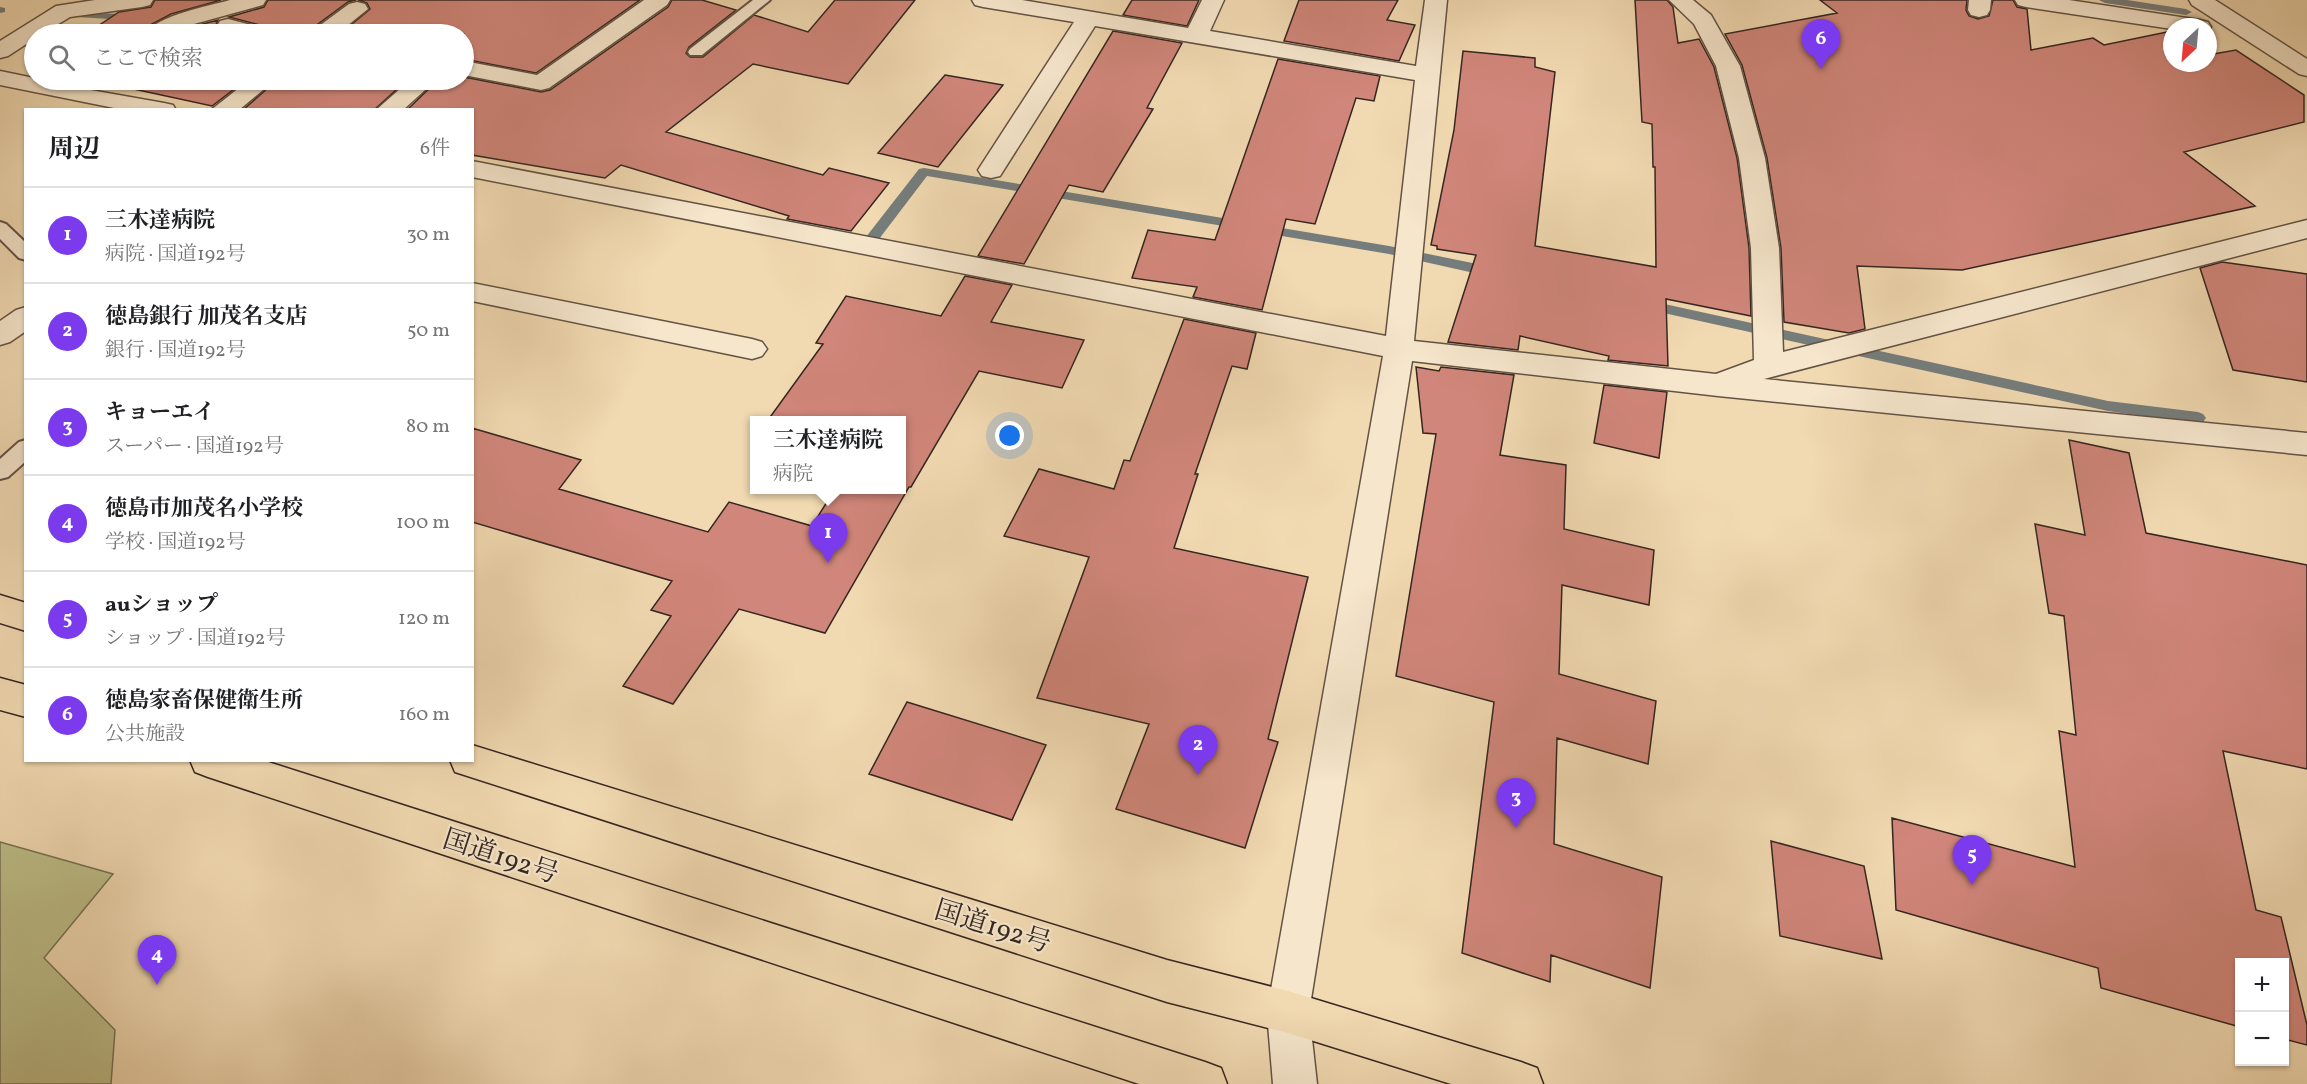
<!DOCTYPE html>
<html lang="ja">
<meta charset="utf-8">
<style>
body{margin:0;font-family:Vollkorn,"Noto Serif JP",serif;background:#f2f2f2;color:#202124}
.controls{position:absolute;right:18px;bottom:18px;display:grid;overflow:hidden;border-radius:0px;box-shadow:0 2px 4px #0004}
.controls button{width:54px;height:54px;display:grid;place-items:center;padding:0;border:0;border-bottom:2px solid #e0e0e0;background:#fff;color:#202124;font:30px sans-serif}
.compass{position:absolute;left:2163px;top:18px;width:54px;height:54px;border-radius:50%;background:#fff;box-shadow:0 2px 4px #0004;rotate:206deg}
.you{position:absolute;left:1010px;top:436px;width:21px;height:21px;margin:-15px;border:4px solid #fff;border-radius:50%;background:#1a73e8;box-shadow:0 0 0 9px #1a73e833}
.badge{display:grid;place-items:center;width:39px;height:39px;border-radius:50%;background:#7c3aed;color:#fff;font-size:20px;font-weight:700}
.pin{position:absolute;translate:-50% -50px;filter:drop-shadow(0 2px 3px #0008)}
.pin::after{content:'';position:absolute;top:32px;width:21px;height:18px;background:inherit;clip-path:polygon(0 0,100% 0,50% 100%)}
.popup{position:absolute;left:750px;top:416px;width:156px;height:78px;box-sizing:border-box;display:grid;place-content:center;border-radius:0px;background:#fff;filter:drop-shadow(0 2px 4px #0005);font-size:20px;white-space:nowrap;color:#757577}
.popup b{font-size:22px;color:#202124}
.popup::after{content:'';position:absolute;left:50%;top:100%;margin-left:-12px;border:12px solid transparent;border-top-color:#fff}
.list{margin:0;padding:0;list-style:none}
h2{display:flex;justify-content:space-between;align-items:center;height:78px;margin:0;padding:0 24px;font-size:26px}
h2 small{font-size:20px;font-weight:400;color:#757577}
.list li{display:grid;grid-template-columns:39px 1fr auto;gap:18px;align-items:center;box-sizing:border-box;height:96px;padding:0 24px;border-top:2px solid #e0e0e0}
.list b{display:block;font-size:22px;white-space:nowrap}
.list p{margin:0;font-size:20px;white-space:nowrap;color:#757577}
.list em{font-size:20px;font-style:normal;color:#757577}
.icon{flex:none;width:33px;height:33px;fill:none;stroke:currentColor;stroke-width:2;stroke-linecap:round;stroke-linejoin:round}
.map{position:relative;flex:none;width:2307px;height:1084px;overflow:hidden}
.search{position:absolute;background:#fff;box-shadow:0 2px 4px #0004;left:24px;top:24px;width:450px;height:66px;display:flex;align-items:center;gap:15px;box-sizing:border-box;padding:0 21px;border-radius:33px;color:#757577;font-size:22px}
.panel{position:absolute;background:#fff;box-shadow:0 2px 4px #0004;left:24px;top:108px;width:450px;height:654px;border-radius:0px}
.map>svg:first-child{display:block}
.green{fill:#bdbe89;stroke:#787255;stroke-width:1.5}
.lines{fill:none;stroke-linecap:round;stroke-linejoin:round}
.stream{fill:#757d7c;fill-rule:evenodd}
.building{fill:#d0867a;stroke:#342621;stroke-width:1.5}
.lane-casing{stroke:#635345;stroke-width:4}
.street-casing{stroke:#635345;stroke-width:3}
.highway-casing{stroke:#342621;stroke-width:3}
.lane{fill:#f6e6cc;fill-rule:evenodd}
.street{fill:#f6e6cc;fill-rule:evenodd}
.highway{fill:#f1d9b1;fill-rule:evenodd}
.labels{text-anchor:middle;stroke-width:4.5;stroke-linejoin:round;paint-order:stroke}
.near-street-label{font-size:27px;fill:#342621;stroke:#f6e6cc}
</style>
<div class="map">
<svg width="2307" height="1084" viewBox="0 0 2307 1084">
<rect width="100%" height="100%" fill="#f1d9b1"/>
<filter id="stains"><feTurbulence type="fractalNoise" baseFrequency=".00333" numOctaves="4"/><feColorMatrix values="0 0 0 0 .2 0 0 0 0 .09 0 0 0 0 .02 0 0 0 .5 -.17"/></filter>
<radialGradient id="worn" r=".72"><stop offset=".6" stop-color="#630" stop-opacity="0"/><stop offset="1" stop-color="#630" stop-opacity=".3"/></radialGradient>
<path class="green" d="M0,842l113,32 -69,84 71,72 -4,54h-111z"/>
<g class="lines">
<path class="stream" d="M2099,0h28l59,9 6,3 -6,3 -81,-12z
M0,7l5,1v4l-5,1z
M81,12l93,5 6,3 -6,3 -97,-6 -2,-2z
M924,168l465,78 103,21 7,5 -7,5 -103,-23 -462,-78 -51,67h-10l-2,-3 2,-3 53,-68z
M1646,300l462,101 90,11 5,2 3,4 -3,4 -5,2 -90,-13 -467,-103 -2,-3 2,-3z"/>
</g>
<path class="building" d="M155,0h66l-50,14 -21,11 -7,9h-57l33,-22 32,-5z
M268,0h88l-8,2 -34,25 -4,7h-38l-4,-7 -39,-10 35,-10z
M358,0h282l-104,73 -72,-14v-25h-124l30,-25 -3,-6z
M672,0h30l34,10 -47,37 -3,6 4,4h13l51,-42 54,17 27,-32h80l-67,84 -95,-20 -87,68 157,43 6,-7 60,15 -38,48 -64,-12 2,-3 -168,-51 -16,13 -133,-23v-45h-65l31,-30h26v-3l77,15 9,-2 118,-83z
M1132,0h67l-12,26 -64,-11z
M1299,0h99l-11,20 28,5 -16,36 -115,-20z
M1635,0h32l6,7 5,36 21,-4 15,28 23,91 12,90 2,68 -85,-17 2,67 -60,-6 1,-4 -89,-20 -2,14 -70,-8 28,-87 -39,-6v-3l-6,-1 23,-115 9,-79 72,7v9l20,5 -20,174 121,21 -1,-100h-2l-1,-43 -10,-2z
M1820,0h147l-1,10 3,6 9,3 11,-3 4,-16h20l4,7 10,2 4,41 62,-12 11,7 68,-14v32h36v-8l28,-5 68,45v27l-120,30 71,54 -293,64 -105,-4 8,63 -16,4 -65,-11 -3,-74 -14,-90 -25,-93 -17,-31 112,-21z
M218,20l-3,7 5,6 6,1h-49l18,-8z
M1113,31l69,12 -35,65 6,1 -50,83 -34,-7 -45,79 -46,-8z
M1278,59l102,17 -6,25 -18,-3 -41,126 -29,-5 -24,91 -69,-13 4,-10 -65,-9 16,-48 67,10z
M945,75l58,10 -65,82 -60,-14z
M92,80h154l-34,26z
M277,80h130l-33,30h-131z
M2222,262l85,12v108l-74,-12 -33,-102z
M965,276l47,9 -21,37 93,18 -22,48 -83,-17 -68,116h-2l-84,146 -86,-24 -66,95 -50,-18 48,-70 -20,-6 21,-29 -200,-59v-94l109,32 -22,29 149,43 21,-30 83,24 23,-37h67v-69h-134l55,-76 -7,-1 30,-47 95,20z
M1184,319l72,14 -9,36 -15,-3 -37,108h3l-24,74 134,29 -40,162 10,3 -33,106 -129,-39 33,-85 -112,-26 52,-141 -85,-21 35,-67 75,20 10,-29 6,1z
M1416,367l23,4 2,-4 73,8 -14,80 66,10 -2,64 90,21 -5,55 -87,-20 -3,89 97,27 -8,63 -91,-26 -3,106 108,33 -12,111 -99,-33 -1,27 -88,-29 32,-251 -98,-26 40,-242 -13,-1z
M1604,385l63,7 -8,66 -65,-15z
M2069,440l60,13 17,80 161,32v204l-84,-18 33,159 25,7 26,108v20l-23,-6v-76h-44v64l-139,-39 -3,-20 -202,-58 -4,-92 183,49 -16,-136 17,4 -12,-119 -15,-3 -14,-89 50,11z
M907,702l139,43 -34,75 -143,-46z
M1771,841l93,25 18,93 -102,-23z"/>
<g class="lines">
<g class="lane-casing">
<path id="lane" d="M753,0h17l-68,55h-12l-2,-3 2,-3z
M0,222l6,2 20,19v17l-7,-2 -19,-19z
M26,440v21l-18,16 -8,2v-20l19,-17z"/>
</g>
<g class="street-casing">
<path id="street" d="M95,0h58l-3,5 -8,2 -72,10 -28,17h-8v5l-26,17 -8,2v-17l56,-35z
M230,0h36l-3,5 -69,19 -21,10h-28c13,-19 63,-28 85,-34z
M644,0h26l-3,5 -118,83 -8,2 -77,-15v-14l73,14z
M972,0h50l166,28 14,-28h22l-14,31 206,35 9,-66h22l-33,341 302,33 38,-14 -3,-112 -12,-90 -23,-92 -22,-42 -25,-24h24l18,15 29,51 25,92 14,90 4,104 524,-132v18l-543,141 543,54v22l-589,-59 -306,-35 -103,651 8,72h-44l-6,-72 116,-656 -911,-179v-16l914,175 29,-256 -320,-54 -95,150 -9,2 -9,-2 -4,-6 96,-148 -91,-15 -8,-2z
M1969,0h22l-1,10 -3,5 -8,2 -8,-2 -3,-5z
M2015,0h54l131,20 8,2 3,5 -3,5v-5h-36v2l-146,-22 -8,-2z
M2189,0h26l92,59v17l-8,-2 -107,-69z
M357,2l8,2 3,5 -31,25h-25l3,-5 34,-25z
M228,19l39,10 3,5h-36l-14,-3 -3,-5 3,-5z
M0,71l34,7v2l130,23 9,2 3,5h-52l-124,-25z
M249,80h26l-36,30h-28z
M410,80h26l-33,30h-27z
M472,283l280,56 10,3 5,7 -5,7 -10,3 -280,-58z
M26,307v24l-16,11 -10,3v-24l16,-11z"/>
</g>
<g class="highway-casing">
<path id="highway" d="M0,595l26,8v28l-26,-8z
M0,678l26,7v32l-26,-7z
M472,745l695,215 121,31 233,71 16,6 6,16h-92l-163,-51 -121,-31 -712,-230 -5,-12h22z
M190,760h72l943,302 16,6 6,16h-88l-931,-307 -13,-5z"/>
</g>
<use href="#lane" class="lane"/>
<use href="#street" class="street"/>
<use href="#highway" class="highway"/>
</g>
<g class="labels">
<g class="near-street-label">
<text transform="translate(501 856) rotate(18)" y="9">国道192号</text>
<text transform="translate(993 926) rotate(17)" y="9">国道192号</text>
</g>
</g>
<rect width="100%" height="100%" filter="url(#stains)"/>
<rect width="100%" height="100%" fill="url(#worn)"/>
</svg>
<div class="controls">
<button>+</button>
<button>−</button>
</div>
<svg class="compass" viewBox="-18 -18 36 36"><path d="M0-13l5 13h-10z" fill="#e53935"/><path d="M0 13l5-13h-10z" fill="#757577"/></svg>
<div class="you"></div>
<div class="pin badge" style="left:828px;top:563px">1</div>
<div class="popup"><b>三木達病院</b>病院</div>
<div class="pin badge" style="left:1198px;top:775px">2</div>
<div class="pin badge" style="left:1516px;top:828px">3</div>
<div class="pin badge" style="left:157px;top:985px">4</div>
<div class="pin badge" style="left:1972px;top:885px">5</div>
<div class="pin badge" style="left:1821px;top:69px">6</div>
<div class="search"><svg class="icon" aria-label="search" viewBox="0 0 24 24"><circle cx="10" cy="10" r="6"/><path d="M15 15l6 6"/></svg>ここで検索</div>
<section class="panel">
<h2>周辺<small>6件</small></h2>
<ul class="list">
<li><span class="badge">1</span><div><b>三木達病院</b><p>病院 · 国道192号</p></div><em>30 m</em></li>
<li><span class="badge">2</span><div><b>徳島銀行 加茂名支店</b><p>銀行 · 国道192号</p></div><em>50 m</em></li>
<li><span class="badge">3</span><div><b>キョーエイ</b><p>スーパー · 国道192号</p></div><em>80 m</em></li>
<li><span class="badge">4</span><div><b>徳島市加茂名小学校</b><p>学校 · 国道192号</p></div><em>100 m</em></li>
<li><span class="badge">5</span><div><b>auショップ</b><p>ショップ · 国道192号</p></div><em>120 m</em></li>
<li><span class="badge">6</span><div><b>徳島家畜保健衛生所</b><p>公共施設</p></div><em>160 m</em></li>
</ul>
</section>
</div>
